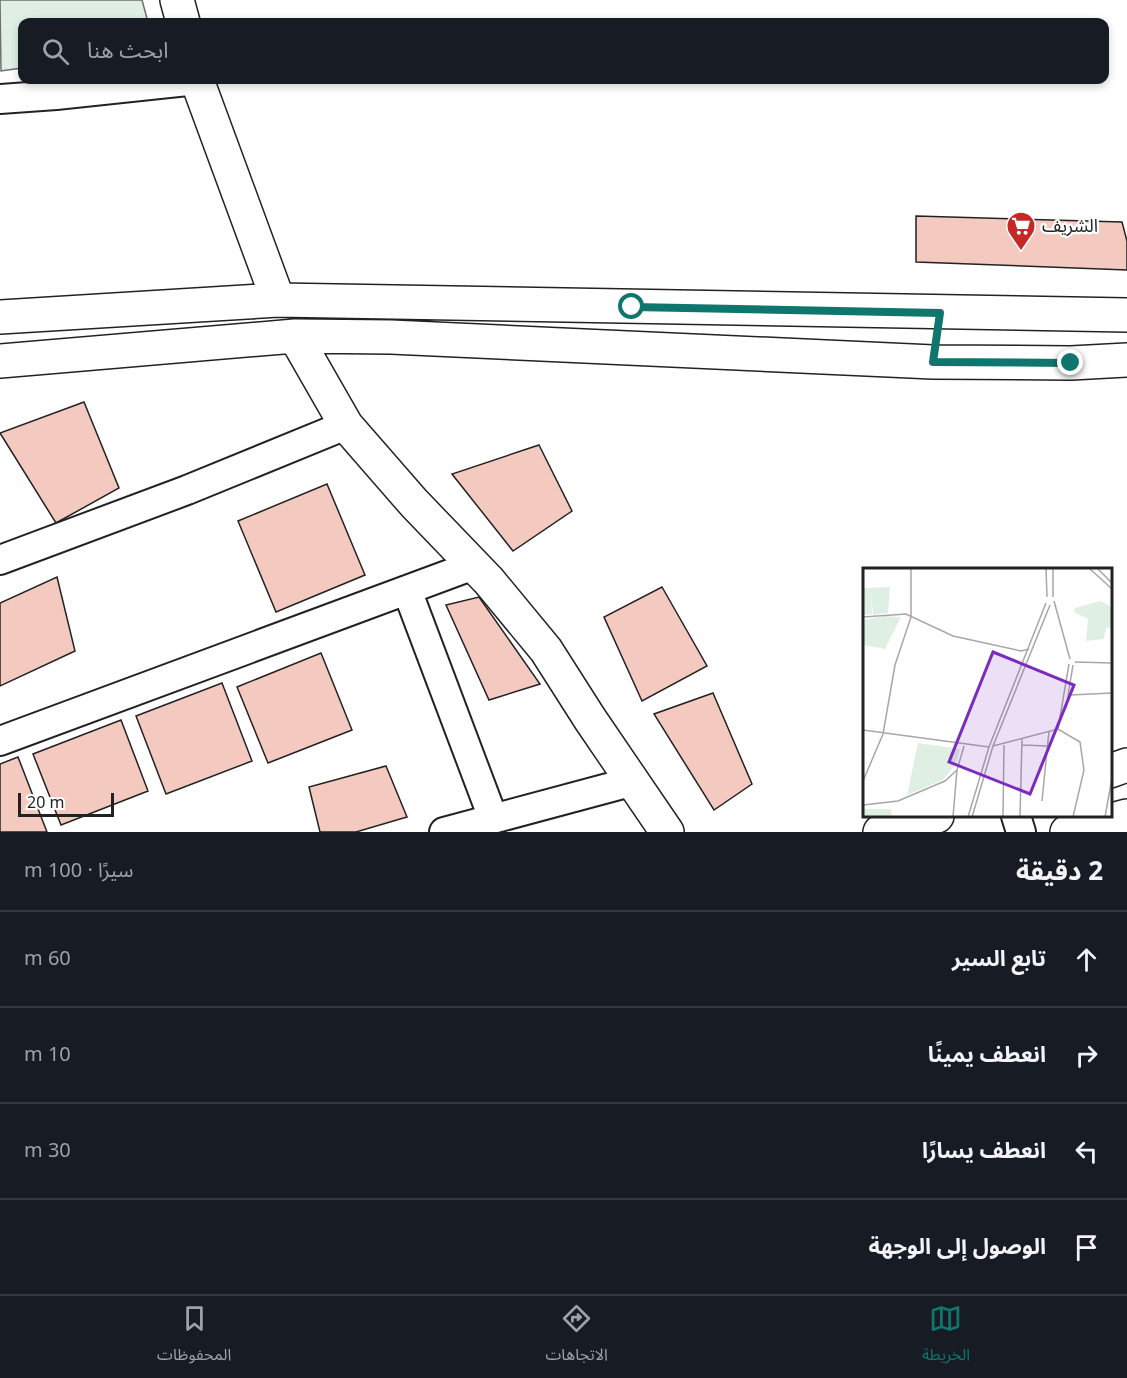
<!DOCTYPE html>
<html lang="ar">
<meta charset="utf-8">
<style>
body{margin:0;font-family:Georgia,"Noto Sans Arabic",serif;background:#242831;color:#f1f3f6;direction:rtl}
.scale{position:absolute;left:18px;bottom:15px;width:96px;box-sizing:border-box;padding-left:6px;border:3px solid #222;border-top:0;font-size:16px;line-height:21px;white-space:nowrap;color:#222;-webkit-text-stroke:4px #fff;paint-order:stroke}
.stop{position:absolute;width:18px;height:18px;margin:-14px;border:4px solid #0f766e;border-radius:50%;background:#fff}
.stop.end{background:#0f766e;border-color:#fff;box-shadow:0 2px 6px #0008}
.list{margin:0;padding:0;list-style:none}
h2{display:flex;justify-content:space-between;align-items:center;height:78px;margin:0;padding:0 24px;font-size:26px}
h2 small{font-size:20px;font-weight:400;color:#9ea1a6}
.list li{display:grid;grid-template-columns:39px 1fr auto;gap:18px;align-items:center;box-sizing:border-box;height:96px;padding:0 24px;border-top:2px solid #363941}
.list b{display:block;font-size:22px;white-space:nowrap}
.list em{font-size:20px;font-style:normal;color:#9ea1a6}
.icon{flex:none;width:33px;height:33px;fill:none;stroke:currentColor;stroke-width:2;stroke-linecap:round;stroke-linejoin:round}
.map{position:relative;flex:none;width:1127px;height:832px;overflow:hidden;direction:ltr}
.search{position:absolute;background:#171b24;box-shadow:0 3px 9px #0003;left:18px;right:18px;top:18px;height:66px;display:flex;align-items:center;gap:15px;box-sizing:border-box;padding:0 21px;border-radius:12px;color:#9ea1a6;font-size:22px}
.sheet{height:462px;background:#171b24}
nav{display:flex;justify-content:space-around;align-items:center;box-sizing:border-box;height:84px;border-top:2px solid #363941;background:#171b24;font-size:16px;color:#9ea1a6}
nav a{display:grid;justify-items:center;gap:3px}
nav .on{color:#0f766e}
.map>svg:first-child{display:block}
.green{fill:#e0efe3;stroke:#6f6f6f;stroke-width:1.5}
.building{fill:#f3c9c0;stroke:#222;stroke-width:1.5}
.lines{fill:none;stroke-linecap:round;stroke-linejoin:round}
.street-casing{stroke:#222;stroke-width:32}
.secondary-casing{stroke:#222;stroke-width:36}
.street{stroke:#fff;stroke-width:28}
.secondary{stroke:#fff;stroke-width:33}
.route{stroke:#0f766e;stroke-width:8}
.labels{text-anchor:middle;stroke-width:4.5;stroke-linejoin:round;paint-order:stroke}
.poi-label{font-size:18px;fill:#222;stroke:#fff;text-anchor:start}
.inset-road{fill:none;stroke:#a7a7a7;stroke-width:1.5}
.view{fill:#7b2cbf;fill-opacity:0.15;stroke:#7b2cbf;stroke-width:3}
.inset-edge{fill:none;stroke:#222;stroke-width:3}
</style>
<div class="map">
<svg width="1127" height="832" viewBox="0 0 1127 832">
<rect width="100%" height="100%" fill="#fff"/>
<path class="green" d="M0,0h142l6,22h-126v46l-21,3z"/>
<path class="building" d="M916,216l206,6 5,19v29l-211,-8z
M84,402l35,86 -63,35 -56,-90z
M539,445l33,66 -59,40 -61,-77z
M327,484l38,91 -89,37 -38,-91z
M57,577l18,74 -75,35v-83z
M662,587l45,79 -65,35 -38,-84z
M479,597l61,87 -51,16 -43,-95z
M321,653l31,77 -84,33 -31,-76z
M222,683l30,78 -86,33 -30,-78z
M713,693l39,91 -38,26 -60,-96z
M121,720l27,71 -87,34 -28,-71z
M18,757l29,75h-47v-68z
M386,766l21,51 -51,15h-36l-11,-45z"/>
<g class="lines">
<g class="street-casing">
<path id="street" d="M0,99l56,-4 141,-15
M0,560l187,-70 159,-65
M407,590l86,228
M0,741l474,-176
M1016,816l5,16
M444,832l190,-51"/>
</g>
<g class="secondary-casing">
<path id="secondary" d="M177,0l6,22
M197,80l81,220
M0,317l278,-17 849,15
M295,336l51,89 68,78 75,78 57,69 44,69 77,113
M0,361l295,-25 96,1 542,25 138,1 56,-3
M1110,771l17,-6
M880,832l57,-16
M1067,832l60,-16"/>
</g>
<use href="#street" class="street"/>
<use href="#secondary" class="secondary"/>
</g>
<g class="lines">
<path class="route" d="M632,307l308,6 -7,49 138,1"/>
</g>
<defs>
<g id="supermarket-pin" transform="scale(1.5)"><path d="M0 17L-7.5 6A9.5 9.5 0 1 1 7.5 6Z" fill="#c62828" stroke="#fff"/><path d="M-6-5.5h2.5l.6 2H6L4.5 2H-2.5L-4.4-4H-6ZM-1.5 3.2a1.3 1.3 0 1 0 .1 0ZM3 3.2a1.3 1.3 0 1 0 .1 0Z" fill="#fff"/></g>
</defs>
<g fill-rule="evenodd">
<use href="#supermarket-pin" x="1021" y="226"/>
</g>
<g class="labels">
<g class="poi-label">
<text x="1042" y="232">الشريف</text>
</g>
</g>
<g transform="translate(863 568)">
<rect width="249" height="249" fill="#fff"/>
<path d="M27,19l-2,26 -15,2 -2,-24 1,23 -9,1v-27zM237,33l12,6v20l-6,1 -2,11 -18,2 2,-22 -14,-7 1,-4zM22,48l16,1 -16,32 -22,-4v-25zM55,175l42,6 -4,15 -13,16 -36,15zM0,241h28l1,8h-29z" fill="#e0efe3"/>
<path class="inset-road" d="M183,0l1,29M190,0v29M226,0l23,21M234,0l15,15M191,33l16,58M0,49l43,-3 47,22 68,15 8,-2M212,94l37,1M207,127l42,-2M203,140l7,-43M195,161l11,-65M0,162l126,17M159,177l26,1M130,178l65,-17 22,13 4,28 -11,47M0,213l20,-47 12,-69 16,-48v-49M179,233l7,-70M0,237l35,-4 47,-20 12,-11M90,249l4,-47 7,-24M105,249l21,-70 57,-144M109,249l21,-71 57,-141M140,249l1,-72M157,249l2,-79M242,249l7,-39"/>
<path class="view" d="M130,84l81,33 -44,109 -81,-32z"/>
<rect width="249" height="249" class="inset-edge"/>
</g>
</svg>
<div class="scale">20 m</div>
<div class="stop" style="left:632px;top:307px"></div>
<div class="stop end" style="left:1071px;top:363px"></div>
<div class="search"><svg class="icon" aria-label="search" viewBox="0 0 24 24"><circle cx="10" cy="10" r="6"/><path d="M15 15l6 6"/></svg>ابحث هنا</div>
</div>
<section class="sheet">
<h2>2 دقيقة<small>سيرًا · 100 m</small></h2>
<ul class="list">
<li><svg class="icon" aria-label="ahead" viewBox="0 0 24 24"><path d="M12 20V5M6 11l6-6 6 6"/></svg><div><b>تابع السير</b></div><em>60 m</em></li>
<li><svg class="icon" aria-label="right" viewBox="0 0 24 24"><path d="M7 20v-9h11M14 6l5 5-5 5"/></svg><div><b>انعطف يمينًا</b></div><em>10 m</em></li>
<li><svg class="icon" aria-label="left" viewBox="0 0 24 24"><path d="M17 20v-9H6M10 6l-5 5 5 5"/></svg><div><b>انعطف يسارًا</b></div><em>30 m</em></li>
<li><svg class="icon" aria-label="arrive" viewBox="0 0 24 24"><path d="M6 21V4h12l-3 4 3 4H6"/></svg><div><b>الوصول إلى الوجهة</b></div></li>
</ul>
</section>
<nav>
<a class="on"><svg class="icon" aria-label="map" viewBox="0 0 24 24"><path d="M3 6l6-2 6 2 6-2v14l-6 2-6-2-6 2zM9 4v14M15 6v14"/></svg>الخريطة</a>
<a><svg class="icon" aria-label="directions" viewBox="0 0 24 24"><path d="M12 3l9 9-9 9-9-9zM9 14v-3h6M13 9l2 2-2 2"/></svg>الاتجاهات</a>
<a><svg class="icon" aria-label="saved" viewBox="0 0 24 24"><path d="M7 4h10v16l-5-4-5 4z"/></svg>المحفوظات</a>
</nav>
